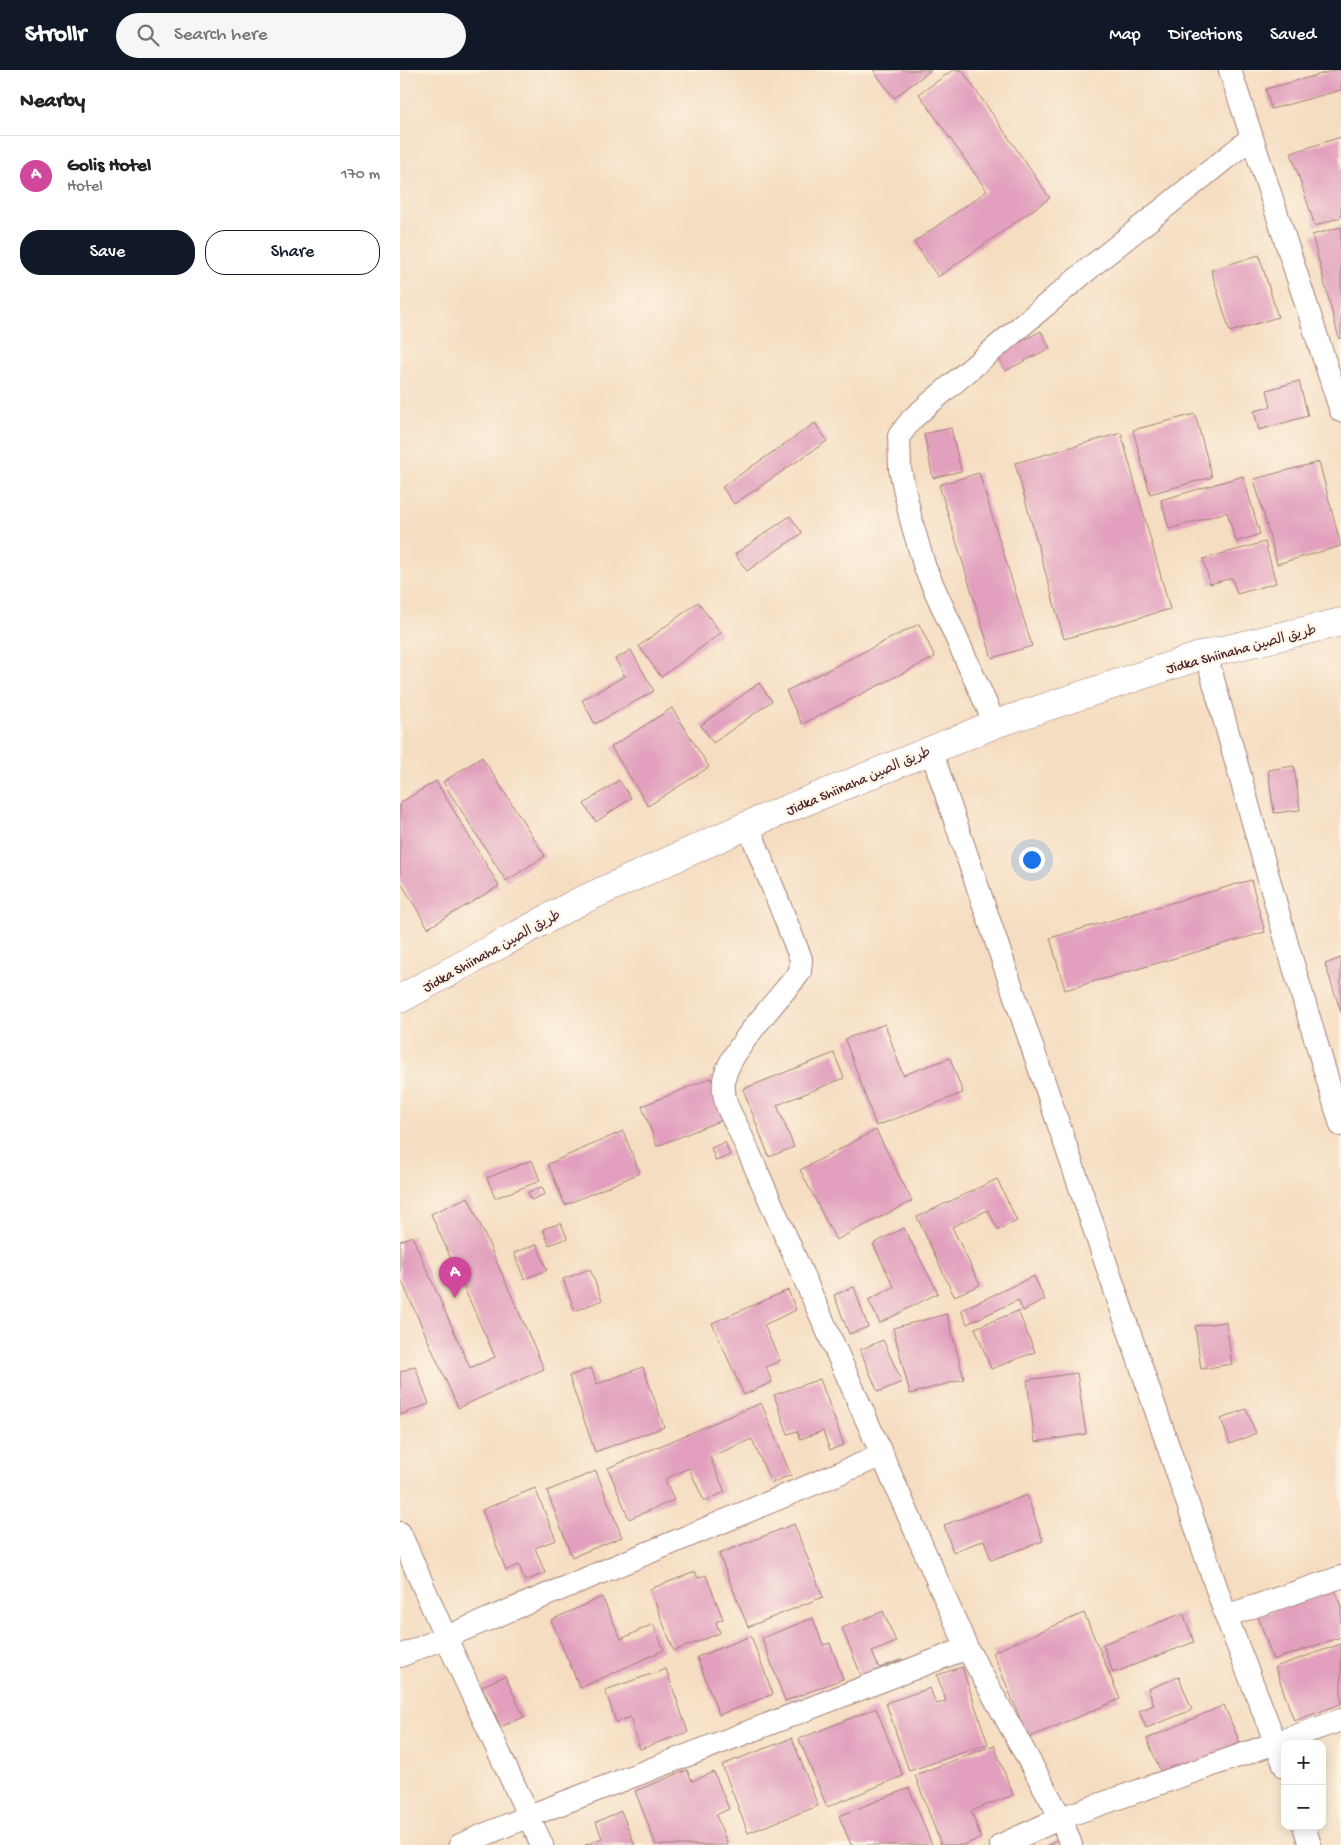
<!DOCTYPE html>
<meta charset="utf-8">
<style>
body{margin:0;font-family:"Gochi Hand","Playpen Sans Arabic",sans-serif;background:#f6f6f6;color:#222}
.controls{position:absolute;right:15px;bottom:15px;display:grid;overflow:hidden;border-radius:10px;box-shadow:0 2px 12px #0003}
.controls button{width:45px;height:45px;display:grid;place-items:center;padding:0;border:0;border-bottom:1px solid #e0e0e0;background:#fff;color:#222;font:25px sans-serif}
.you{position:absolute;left:631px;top:789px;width:18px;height:18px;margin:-12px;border:4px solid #fff;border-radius:50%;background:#1a73e8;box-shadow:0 0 0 8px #1a73e833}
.badge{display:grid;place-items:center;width:32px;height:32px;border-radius:50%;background:#111827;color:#fff;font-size:16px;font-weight:700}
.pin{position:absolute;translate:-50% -41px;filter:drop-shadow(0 1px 2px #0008)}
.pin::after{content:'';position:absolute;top:26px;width:18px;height:15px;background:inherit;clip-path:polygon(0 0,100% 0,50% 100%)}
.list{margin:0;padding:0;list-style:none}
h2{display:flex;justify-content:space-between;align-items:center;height:65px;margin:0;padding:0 20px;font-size:21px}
h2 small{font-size:16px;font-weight:400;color:#767676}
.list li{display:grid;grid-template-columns:32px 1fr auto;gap:15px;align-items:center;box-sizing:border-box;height:80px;padding:0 20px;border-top:1px solid #e0e0e0}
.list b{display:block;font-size:19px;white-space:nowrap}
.list p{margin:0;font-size:16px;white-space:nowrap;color:#767676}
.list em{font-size:16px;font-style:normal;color:#767676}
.actions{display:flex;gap:10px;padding:15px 20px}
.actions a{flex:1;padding:11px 0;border:1px solid #111827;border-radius:20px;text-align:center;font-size:18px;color:#111827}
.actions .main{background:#111827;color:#fff}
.icon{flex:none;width:28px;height:28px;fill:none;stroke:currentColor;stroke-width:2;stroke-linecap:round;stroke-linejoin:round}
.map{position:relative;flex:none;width:941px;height:1775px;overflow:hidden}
header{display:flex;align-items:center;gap:30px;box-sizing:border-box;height:70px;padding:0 25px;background:#111827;color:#fff}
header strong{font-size:24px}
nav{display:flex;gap:28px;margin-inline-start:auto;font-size:18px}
.search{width:350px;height:45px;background:#f6f6f6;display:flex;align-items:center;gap:12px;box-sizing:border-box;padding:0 18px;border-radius:28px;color:#767676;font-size:19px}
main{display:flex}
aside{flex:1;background:#fff}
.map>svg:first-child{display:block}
.building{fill:#e2a0be}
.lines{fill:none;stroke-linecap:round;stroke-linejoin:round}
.street-casing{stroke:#a07e76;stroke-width:24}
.primary-casing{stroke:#a07e76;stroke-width:29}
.street{stroke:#fff;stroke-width:22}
.primary{stroke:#fff;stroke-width:28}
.labels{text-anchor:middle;stroke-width:4.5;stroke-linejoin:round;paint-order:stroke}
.street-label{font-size:14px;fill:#4a1f2b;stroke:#fcf5e5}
</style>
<header>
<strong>Strollr</strong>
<div class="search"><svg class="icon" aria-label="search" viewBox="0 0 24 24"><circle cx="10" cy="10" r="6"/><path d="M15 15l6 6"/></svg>Search here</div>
<nav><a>Map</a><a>Directions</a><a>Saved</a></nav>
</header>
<main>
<aside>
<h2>Nearby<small></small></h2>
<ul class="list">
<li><span class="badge" style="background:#d1479c">A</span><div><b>Golis Hotel</b><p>Hotel</p></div><em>170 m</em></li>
</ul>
<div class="actions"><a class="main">Save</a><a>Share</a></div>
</aside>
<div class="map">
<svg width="941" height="1775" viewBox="0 0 941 1775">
<rect width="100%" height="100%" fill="#fcf5e5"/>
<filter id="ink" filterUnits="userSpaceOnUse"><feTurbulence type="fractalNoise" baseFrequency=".02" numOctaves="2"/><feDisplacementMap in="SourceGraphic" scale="10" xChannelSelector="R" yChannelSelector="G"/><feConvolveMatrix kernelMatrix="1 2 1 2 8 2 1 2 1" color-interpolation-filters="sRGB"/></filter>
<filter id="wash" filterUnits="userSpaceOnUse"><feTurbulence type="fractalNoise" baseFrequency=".0096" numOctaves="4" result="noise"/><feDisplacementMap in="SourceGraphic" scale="20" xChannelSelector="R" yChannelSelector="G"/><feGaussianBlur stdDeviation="1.12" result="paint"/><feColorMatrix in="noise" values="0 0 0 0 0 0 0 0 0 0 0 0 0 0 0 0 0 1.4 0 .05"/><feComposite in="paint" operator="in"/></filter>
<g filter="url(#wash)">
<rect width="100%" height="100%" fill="#f5ddc1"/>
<g id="blocks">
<path class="building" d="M473,0h58l-37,28z
M553,0h9l88,128 -112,79 -24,-35 73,-51 -68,-97z
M936,0h5v20l-70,19 -5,-20z
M941,67v80l-26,9 -24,-73z
M941,157v111l-2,1 -27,-104z
M859,185l19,62 -48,15 -19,-62z
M641,261l9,17 -45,23 -8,-17z
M899,311l9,35 -49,14 -5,-19 17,-4 -4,-17z
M795,344l17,63 -62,17 -17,-64z
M415,353l12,18 -93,63 -12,-17z
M551,358l10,43 -28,7 -9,-44z
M721,363l49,176 -106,30 -49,-176z
M919,392l22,84 -64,18 -23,-85z
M579,403l53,173 -40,12 -53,-173z
M843,406l17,58 -24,8 -9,-30 -58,17 -8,-29z
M390,446l12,17 -55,38 -12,-17z
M865,472l11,41 -39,11 -5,-16 -22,6 -7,-25z
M298,532l23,31 -60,44 -22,-31z
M519,554l16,33 -133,67 -16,-33z
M231,580l23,41 -59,33 -13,-24 43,-24 -10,-17z
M359,613l13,18 -59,42 -12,-18z
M272,638l37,59 -61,39 -37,-59z
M82,687l63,99 -39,25 -63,-99z
M894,696l6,44 -26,3 -6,-43z
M219,710l12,18 -35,24 -12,-18z
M36,711l63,105 -71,42 -28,-47v-78z
M851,810l14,52 -200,58 -15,-52z
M941,888v54l-16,-48z
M485,954l18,51 47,-17 13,35 -87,33 -31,-87z
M434,983l10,25 -67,27 17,42 -25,10 -26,-68z
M311,1008l16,40 -70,28 -15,-40z
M476,1060l36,71 -76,39 -36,-70z
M223,1061l17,42 -75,32 -17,-41z
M325,1072l5,13 -14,6 -5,-13z
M132,1090l8,21 -45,17 -8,-20z
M597,1109l20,42 -19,9 -10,-20 -36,17 28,58 -26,11 -37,-79z
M142,1117l3,7 -14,6 -3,-8z
M68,1127l76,172 -86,39 -58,-131v-36l12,-5 58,132 25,-11 -64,-143z
M161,1153l6,15 -18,7 -6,-16z
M504,1158l34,65 -58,30 -12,-23 26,-13 -21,-43z
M137,1174l10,26 -23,9 -10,-26z
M190,1199l12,31 -27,11 -12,-32z
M634,1206l11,24 -22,11 -5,-11 -51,24 -6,-14z
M454,1217l14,40 -19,7 -15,-39z
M388,1220l8,20 -32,15 16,36 -14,6 6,15 -28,13 -32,-72z
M618,1241l17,41 -44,17 -16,-41z
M547,1244l17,65 -54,15 -17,-66z
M826,1252l6,42 -31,5 -6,-43z
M483,1270l19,42 -24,10 -18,-42z
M15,1296l14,38 -29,11v-43z
M243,1297l21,60 -69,25 -26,-76 22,-8 6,16z
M677,1303l9,61 -51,8 -8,-62z
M420,1309l24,66 -14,5 -7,-19 -23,8 -3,-8 -9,3 -14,-39z
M361,1333l30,72 -20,8 -19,-44 -42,18 15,35 -21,9 -15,-33 -24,11 9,21 -45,19 -21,-51z
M846,1339l10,24 -26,11 -9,-25z
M196,1401l26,66 -50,20 -25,-66z
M135,1418l21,52 -21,8 10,25 -20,8 -6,-16 -13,5 -24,-60z
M627,1425l16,46 -52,19 -7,-20 -31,12 -9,-27z
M394,1454l29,73 -75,30 -29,-73z
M295,1502l3,6 8,-3 17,44 -7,3 4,11 -46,18 -24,-62z
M935,1520l6,17v30l-68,23 -15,-44z
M202,1527l19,42 32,-15 11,26 -84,38 -29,-68z
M483,1541l13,31 -24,10 7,16 23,-9 2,4 -41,17 -21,-52z
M684,1543l36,86 -92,39 -35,-86z
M783,1543l11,29 -81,31 -10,-29z
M413,1548l10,27 7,-2 13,36 -58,22 -23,-63z
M351,1566l22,58 -54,21 -22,-58z
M941,1574v60l-47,17 -19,-54z
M562,1597l26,77 -79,27 -23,-68 44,-15 6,16 10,-3 -9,-26z
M266,1599l22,63 -48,17 -10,-32 -14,5 -11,-32z
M105,1606l19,41 -23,10 -19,-41z
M779,1607l13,33 -46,18 -7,-17 15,-6 -6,-16z
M824,1635l16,38 -77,34 -16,-38z
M476,1638l27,68 -76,31 -28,-68z
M392,1668l26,68 -70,27 -26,-68z
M594,1675l19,50 -42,16 10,27 -18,7h-22l-26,-70z
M287,1700l5,11 22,-9 15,37 -13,6 12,30h-72l-21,-54z
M509,1718l23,57h-81l-12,-29z
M221,1741l14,34h-50l17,-7 -6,-16z
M659,1769l3,6h-15z"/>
</g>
</g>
<g filter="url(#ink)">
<use href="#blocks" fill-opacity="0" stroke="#a07e76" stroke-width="1"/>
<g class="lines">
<g class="street-casing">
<path id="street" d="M830,0l111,341
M806,584l81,290 54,181
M595,654l-70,-156 -14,-48 -11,-51 -1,-33 13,-17 17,-15 163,-138 159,-128
M531,680l295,866 59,151
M348,755l53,134 -1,13c-18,23 -74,82 -76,109 -2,18 5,31 14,47l229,520 94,170 10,27
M0,1463l45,103 97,209
M826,1546l115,-39
M0,1586l483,-201
M904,1756l6,19
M60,1775l69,-29 438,-168
M601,1775l60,-27 280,-98"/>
</g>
<g class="primary-casing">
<path id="primary" d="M0,929l176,-96 172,-78 247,-101 211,-70 135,-32"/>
</g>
<use href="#street" class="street"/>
<use href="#primary" class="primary"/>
</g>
</g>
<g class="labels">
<g class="street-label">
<text transform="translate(841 578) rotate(-15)" y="5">Jidka Shiinaha طريق الصين</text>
<text transform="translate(458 710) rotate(-23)" y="5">Jidka Shiinaha طريق الصين</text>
<text transform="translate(91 880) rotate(-29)" y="5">Jidka Shiinaha طريق الصين</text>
</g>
</g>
</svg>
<div class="controls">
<button>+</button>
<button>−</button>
</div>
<div class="you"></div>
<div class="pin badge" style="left:55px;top:1228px;background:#d1479c">A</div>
</div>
</main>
